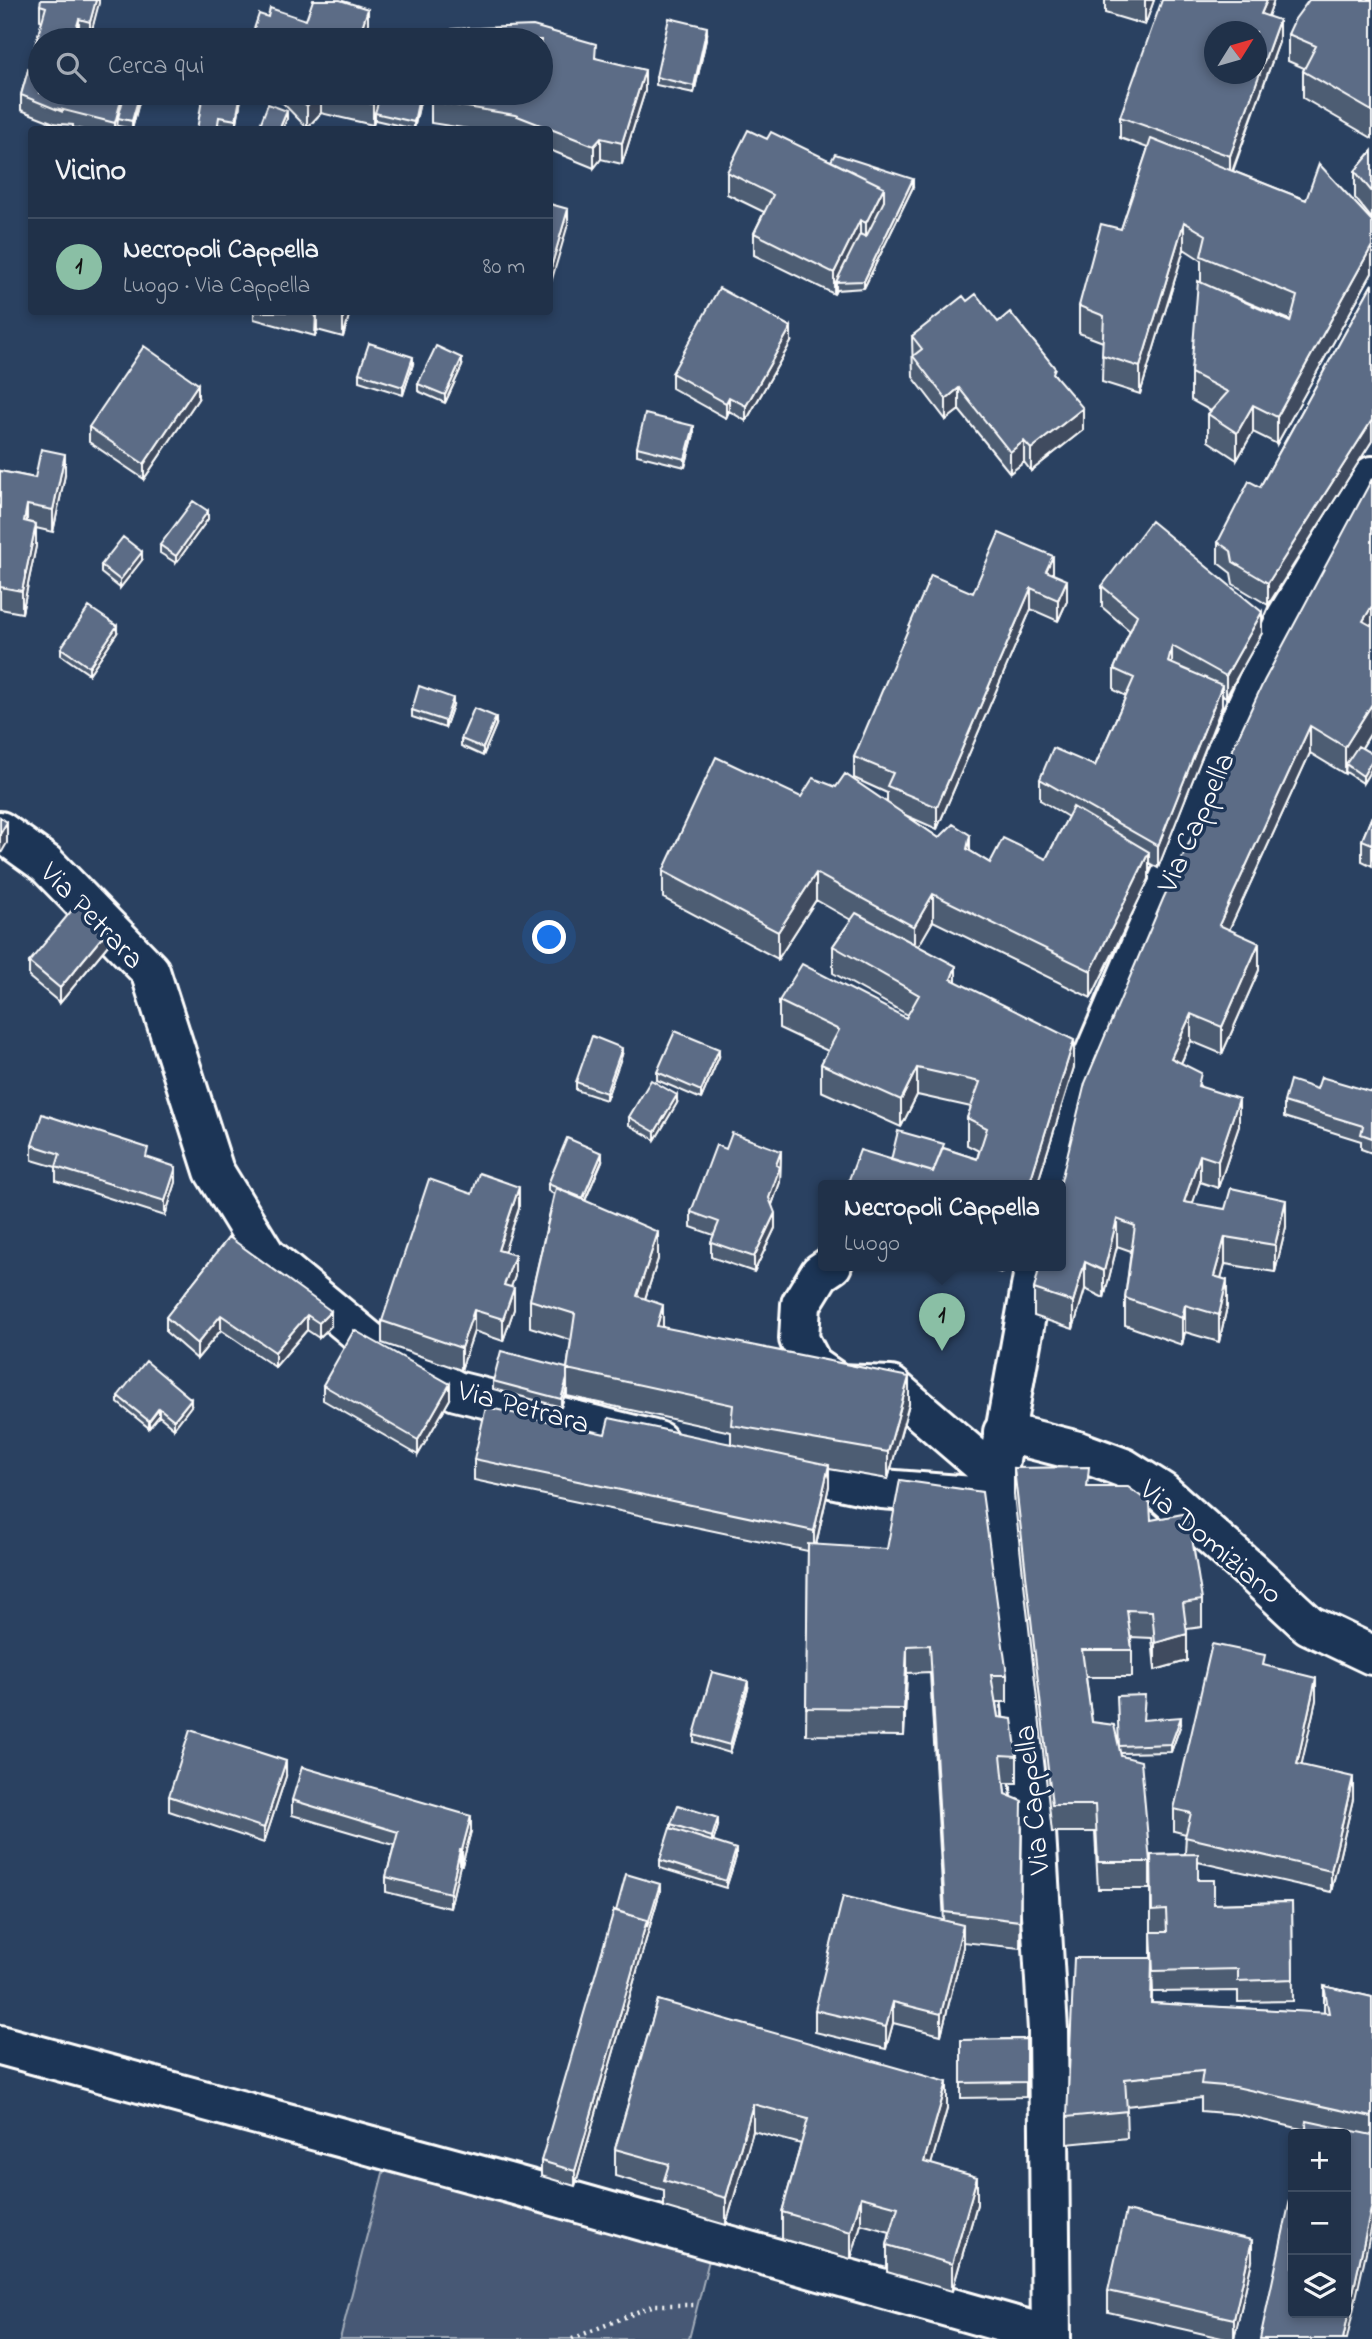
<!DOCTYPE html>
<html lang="it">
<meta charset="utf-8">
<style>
body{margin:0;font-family:"Indie Flower",sans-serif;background:#2d3d53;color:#f1f3f6}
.controls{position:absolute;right:21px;bottom:21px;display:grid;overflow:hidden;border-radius:7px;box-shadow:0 4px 10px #0003}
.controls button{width:63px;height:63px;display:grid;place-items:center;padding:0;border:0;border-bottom:2px solid #3d4c61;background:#203149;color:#f1f3f6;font:35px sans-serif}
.compass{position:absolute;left:1204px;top:21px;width:63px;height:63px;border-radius:50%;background:#203149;box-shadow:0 4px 10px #0003;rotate:53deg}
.you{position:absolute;left:550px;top:938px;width:24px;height:24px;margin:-18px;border:5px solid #fff;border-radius:50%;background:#1a73e8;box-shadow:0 0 0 10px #1a73e833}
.badge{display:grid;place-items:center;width:46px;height:46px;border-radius:50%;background:#8abfa5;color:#111;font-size:23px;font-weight:700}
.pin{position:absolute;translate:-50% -58px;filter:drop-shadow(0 2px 4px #0008)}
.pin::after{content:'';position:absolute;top:37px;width:24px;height:21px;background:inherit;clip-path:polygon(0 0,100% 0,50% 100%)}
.popup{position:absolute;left:818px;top:1180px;width:248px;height:91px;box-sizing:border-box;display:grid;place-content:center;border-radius:7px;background:#203149;filter:drop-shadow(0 2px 5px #0005);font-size:23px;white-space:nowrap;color:#a2a9b4}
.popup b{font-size:26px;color:#f1f3f6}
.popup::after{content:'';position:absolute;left:50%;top:100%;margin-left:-14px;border:14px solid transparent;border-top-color:#203149}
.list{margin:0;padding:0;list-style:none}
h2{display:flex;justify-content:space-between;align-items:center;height:91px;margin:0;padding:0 28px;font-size:30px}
h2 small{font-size:23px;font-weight:400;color:#a2a9b4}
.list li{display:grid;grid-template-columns:46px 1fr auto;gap:21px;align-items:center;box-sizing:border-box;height:98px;padding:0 28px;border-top:2px solid #3d4c61}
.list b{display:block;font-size:26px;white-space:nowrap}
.list p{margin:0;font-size:23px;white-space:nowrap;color:#a2a9b4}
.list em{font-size:23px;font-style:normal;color:#a2a9b4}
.icon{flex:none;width:38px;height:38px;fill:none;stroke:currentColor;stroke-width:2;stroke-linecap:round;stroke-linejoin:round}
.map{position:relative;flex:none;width:1372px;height:2339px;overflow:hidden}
.search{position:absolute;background:#203149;box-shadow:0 4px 10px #0003;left:28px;top:28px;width:525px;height:77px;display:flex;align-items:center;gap:18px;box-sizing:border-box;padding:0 24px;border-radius:38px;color:#a2a9b4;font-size:26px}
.panel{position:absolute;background:#203149;box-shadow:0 4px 10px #0003;left:28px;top:126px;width:525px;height:189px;border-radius:7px}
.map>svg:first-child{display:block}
.green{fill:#465975;stroke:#a2acba;stroke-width:2}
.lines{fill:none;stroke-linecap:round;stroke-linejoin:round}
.minor-casing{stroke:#fff;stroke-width:44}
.path{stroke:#fff;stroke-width:4.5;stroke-dasharray:2 5;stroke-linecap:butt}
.minor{stroke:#1d3557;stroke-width:38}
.wall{fill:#4e5d73;stroke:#fff;stroke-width:2;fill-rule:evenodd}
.shaded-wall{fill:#404c5e;stroke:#fff;stroke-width:2}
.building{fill:#5b6c86;stroke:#fff;stroke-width:2;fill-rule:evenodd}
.labels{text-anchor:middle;stroke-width:7;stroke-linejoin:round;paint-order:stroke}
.street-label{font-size:30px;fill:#fff;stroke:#1d3557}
</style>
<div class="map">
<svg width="1372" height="2339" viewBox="0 0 1372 2339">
<rect width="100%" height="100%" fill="#2a4161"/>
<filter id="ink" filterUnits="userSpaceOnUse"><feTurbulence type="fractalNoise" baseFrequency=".0143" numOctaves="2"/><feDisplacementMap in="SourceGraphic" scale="14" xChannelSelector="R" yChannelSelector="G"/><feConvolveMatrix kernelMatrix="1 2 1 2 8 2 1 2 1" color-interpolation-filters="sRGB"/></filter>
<g filter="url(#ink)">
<path class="green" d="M389,2150l322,102 -22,87h-349z"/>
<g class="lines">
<g class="minor-casing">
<path id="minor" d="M0,831l46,33 104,107 64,200 52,85 114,94 76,41 202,50
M1056,1185l30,-111 81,-190 120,-268 85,-140
M832,1265l-12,8 -19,31 -2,35 14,27 26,18 52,2 106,91
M1035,1265l-38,212 39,355 12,198 3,309
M1003,1432l75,19 46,17 38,24 88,78 59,55 63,30
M779,1467l103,22 116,9
M0,2045l508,138 543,153"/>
</g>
<path class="path" d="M572,2339l82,-34h43"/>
<use href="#minor" class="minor"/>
</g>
<path class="wall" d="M99,0l-9,37 -11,-3 -39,6 101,53 -9,36 -14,-3 -1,4h-34l-29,-7 -33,-13v-15l21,-74 -2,-1v-15z
M1105,0h49l-9,25 -40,-12z
M1274,0l-6,16 11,26 -46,129 73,29 66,21v52l-95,171 -24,-12 -16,28 -29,-19v-27l3,-3 -20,-11v-27l10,-91v-22l-17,-11 -44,145 -38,-12 1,-40 -24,-9v-27l42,-77 27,-81 -28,-10v-21zM1228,294l62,26v2z
M1372,0v138l-69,-40v-27l1,-3 -16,-7v-27z
M707,35l-13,58 -38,-8v-8z
M596,58l49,33 -23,73 -21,-5 -7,9 -44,-18v-20h-75l-44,-7v-22z
M271,93h151l-8,36 -39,-9 -2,5 -52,-12 -14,15 -24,-25 -12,-4z
M241,99l-5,29 -17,-3 -1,5h-21z
M767,139l64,22 82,26 -49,101 -28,2 -2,4 -80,-39v-22l10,-21 -37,-18v-22z
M1372,151v68l-17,-21v-27z
M1372,284v157l-104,164 -35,-21 -2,-11 -13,-10v-21l42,-55z
M967,301l31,21 57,53 28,55 -52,41 -7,-9 -14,11 -51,-63 -13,10 -33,-43 -1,-41z
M254,312h96l-7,25 -26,-7 -2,6 -61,-17z
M791,342l-45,79 -17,-10 -3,7 -54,-30v-15z
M413,364l-10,31 -44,-14v-8z
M462,366l-17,37 -27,-12v-7z
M198,399l-54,80 -55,-37v-15z
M694,434l-9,33 -48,-12v-8z
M0,471l35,7 30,-3 -12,57 -17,-4v18l-14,67 -22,-4z
M1372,479v252l-10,17 10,6v14l-9,15 -17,-11 -1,2 -35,-21 -81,177 30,40 -37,84 -31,-13 -10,22 20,24 38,39 -21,62 -18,-6 -8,22 94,23 -11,45 -50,-8 -4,15 6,28 -8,35 -34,-10 -3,13 -57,-20v-27l6,-47 -14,-5 -13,52 -19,-9 -12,40 -39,-13v-27z
M208,519l-32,44 -16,-10v-8z
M142,560l-22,28 -19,-15v-8z
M1053,574l14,27 -9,20 -27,-12 -94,220 -32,-14 34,23 31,13 20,12 56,-4 22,-42 -28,-17v-21l55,-13 31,-70 -12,-6v-21l16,-38 -28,-24v-21l160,47 -36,64 -4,-2v11l-64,162 -9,-5v16l-58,119 -158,-77 -15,25 38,36 118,85 -37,118 -146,-25 53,-12 33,11 2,-8 -12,-6v-27l4,-11 -54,-12 -16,32 -80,-36v-27l7,-13 -49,-23v-27l127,17 2,-3 -75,-42v-27l18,-26 -35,-20 -38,59 -115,-61v-27l138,-74 35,-10 51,16v-10l-33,-15v-21l119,-164z
M117,633l-28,41 -28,-19v-7z
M453,705l-8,23 -33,-11v-7z
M496,725l-13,31 -22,-10v-7z
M1372,816v50l-10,-5v-21z
M108,945l-48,58 -31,-26v-15z
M622,1055l-16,45 -30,-10v-8z
M719,1057l-18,42 -44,-19v-8z
M1317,1089l55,3v61l-11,-4v-8l-77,-24v-15z
M677,1103l-22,37 -26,-15v-8z
M32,1145l116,13 28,24 -11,34 -109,-35v-14l-24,-7z
M726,1149l55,2 -1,31 -8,23 3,23 -21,44 -43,-15v-15l3,-7 -23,-8v-15z
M602,1161l-17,40 73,58 -13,40 18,29 246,76 -21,75 -59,-10v17l-13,59 191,130v27h-11l2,15 19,39v27h-13l1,11 17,34 -2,120 -57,-6v5l-22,88 -48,-12 -7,26 -71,-17v-22l129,-89 -14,-249 -23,1 -3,63 -98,-1 2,-184 -334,-71v-21l131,-25 126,10v-12l-164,-36v-9l-6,20 -68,-18v-8l74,-12 4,-29 -41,-13v-27l24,-106 -6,-3v-7z
M472,1194l47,14 -15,44 11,24 -4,11 3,22 -11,32 -29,-10 -13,39 -79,-27v-22z
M229,1237l102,89 -12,12 -12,-8 -32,37 -54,-37 -24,29 -31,-27v-15z
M975,1265h29l-2,8z
M323,1385l127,14 -32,56 -95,-55z
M118,1396l73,10 -17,22 -15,-12 -10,12 -31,-25z
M1014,1468l75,19 62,33 51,80v27l-15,2v32l-32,9 -3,-32 -21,-1 1,13v27h-46l6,45 26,18 26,-20 37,4 -10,28 -51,1 30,109v27h-52l-3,-57h-43l-38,-337z
M1265,1666l51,34 -15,65 52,34 -22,93 -133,-30v18l16,24 78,-2 1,99 -55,1v-11l-85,1 -1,-24v35l172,10v-27l48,11v228l-66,-95 -70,-16 -35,-3v-13l-75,8 1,32 -60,6v-27l84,-159v-103l34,-1 1,-20 -12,-3v-22z
M748,1689l-18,64 -36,-11v-7z
M286,1776l-22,67 -95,-32v-15z
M292,1800l179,31 -9,34h-2l-10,43 -64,-16v-15l8,-32 -102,-30z
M671,1824l47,2 -5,16 23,15 -10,31 -66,-20v-8l11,-31z
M660,1891l-85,295 -34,-10v-15z
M658,2000l289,109 -16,55 46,40 -25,87 -65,-19v-27l3,-13 -29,-8 -10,35 -69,-20v-27l19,-68 -48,-13 -27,94 -62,-18v-17l-49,-14v-27z
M1026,2039v58l-65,1v-58z
M1252,2261l-18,78h-8l-118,-27v-21z"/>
<path class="shaded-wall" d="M96,0h3v3l-9,34v-15z
M1145,0h9l-9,25z
M1267,0h7l-13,35v-21z
M368,9v21l-6,-3z
M79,19v15l-2,6h-4z
M1279,20v22l-49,135v-21z
M707,27v8l-13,58v-7z
M645,70v21l-23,73v-21z
M123,93h4l-9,25 -1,12h-2v-7z
M140,93h1v2l-9,34v-8z
M241,93v6l-5,29v-8z
M319,93h2v20l-14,15v-22z
M377,93h7l-9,20v7l-2,5v-21z
M420,93h2l-8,36v-7z
M287,111v8l-5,11h-3z
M601,138v21l-7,9v-22z
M913,179v8l-49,101v-7z
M884,187v21l-18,37v-22z
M568,209v15l-18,62v-15z
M860,220v22l-24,40v8l-2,4v-21z
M1184,222v27l-44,145v-27z
M1372,246v27l-95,171v-27z
M316,312h1v18l-2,6z
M344,312h6l-7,25v-21z
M791,327v15l-45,79v-15z
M413,357v7l-10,31v-8z
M462,358v8l-17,37v-8z
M198,384v15l-54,80v-15z
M959,388v22l-13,10v-21z
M729,397v14l-3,7v-15z
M1253,405v27l-16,28v-27z
M1083,408v22l-52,41v-22z
M1372,420v21l-104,164v-22z
M694,426v8l-9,33v-8z
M1024,441v21l-14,11v-21z
M65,454v21l-12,57v-22z
M27,505v21l-3,-5z
M208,511v8l-32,44v-7z
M36,524v22l-14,67v-22z
M142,552v8l-22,28v-8z
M1053,556v21l-7,-6z
M1067,580v21l-9,20v-21z
M1031,588v21l-94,220v-22z
M1372,606v27l-9,-12z
M1262,612v21l-36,64v-21z
M117,626v7l-28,41v-7z
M1172,646v22l-4,-6z
M1222,685v21l-64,162v-22z
M453,698v7l-8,23v-7z
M1372,704v27l-22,36 -4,-3 -1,10v-27z
M496,717v8l-13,31v-8z
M1310,726v27l-91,199v-27z
M1372,760v8l-9,15v-7z
M7,822v21l-7,12v-21z
M970,835v27l-3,-13z
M1149,852v27l-58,119v-27z
M816,873v27l-38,59v-27z
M933,894v27l-19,33v-27z
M108,930v15l-48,58v-15z
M1259,943v27l-37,84v-27z
M956,966v27l-5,-14z
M1191,1014v27l-20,44v-27z
M1074,1040v27l-37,118h-8z
M622,1048v7l-16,45v-7z
M719,1049v8l-18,42v-8z
M917,1068v27l-16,32v-27z
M677,1095v8l-22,37v-8z
M1239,1099v27l-21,62v-27z
M781,1151l-1,31 -11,31v-15l7,-33z
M602,1153v8l-19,44v-7z
M1200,1155v27l-16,47v-27z
M176,1167v15l-11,34v-15z
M519,1187v21l-21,63v-21z
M1286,1200v27l-11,45v-27z
M775,1213v15l-21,44v-15z
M1117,1219v27l-13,52v-27z
M658,1232v27l-21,64v-27z
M1225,1237v27l-11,39v-27z
M515,1255v21l-11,30v-21z
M1085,1262v27l-12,40v-27z
M1227,1280v27l-8,35v-27z
M514,1288v21l-11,32v-22z
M663,1305v27l-6,-6z
M1185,1305v27l-3,13v-27z
M474,1310v21l-13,39v-22z
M331,1311v15l-12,12v-15z
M221,1315v15l-24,29v-15z
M307,1315v15l-32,37v-15z
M909,1377v27l-21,75v-27z
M567,1379v8l-6,20v-8z
M450,1384v15l-32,56v-15z
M191,1399v7l-17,22v-8z
M159,1408v8l-10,12v-7z
M829,1465v21l-15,67v-22z
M1187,1634v27l-32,9v-27z
M907,1646v27l-3,63v-27z
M1316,1678v22l-19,85v-21z
M748,1681v8l-18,64v-8z
M1181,1717v7l-10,28v-8z
M286,1761v15l-22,67v-15z
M1353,1777v22l-22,93v-21z
M471,1816v15l-9,34v-15z
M718,1818v8l-6,19v-8z
M736,1849v8l-10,31v-7z
M460,1850v15l-10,43v-15z
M660,1884v7l-85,295v-15l72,-251z
M963,1925v22l-22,88v-21z
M893,2002v21l-7,26v-22z
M947,2082v27l-23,80v-27z
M753,2104v27l-27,94v-27z
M977,2177v27l-25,87v-27z
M861,2197v27l-10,35v-27z
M1372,2204v21l-25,114h-4z
M1252,2240v21l-18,78v-20z"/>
<path class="building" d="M41,0h55l-6,22 -11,-3 -6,21h-33v53h83l-8,30 -55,-14 3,3 -42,-17 25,-88 -6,-2z
M313,0h27l28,9 -6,18 32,9 -1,4h-149l2,-7 6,2 7,-21 9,3 2,-9 36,12z
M1162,0h105l-6,14 18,6 -49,136 -110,-39zM1214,32h42v42h-42z
M1309,0h63v111l-69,-40 13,-25 -28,-12 7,-15z
M669,18l38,9 -13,59 -38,-9z
M533,26l63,18 -1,14 50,12 -23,73 -21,-5 -7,8 -79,-31 -84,-14 3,-8h107v-53h-92l3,-11z
M213,34l23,4v2h-24z
M125,93h15l-8,28 -14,-3z
M203,93h38l-5,27 -17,-3 -2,13h-20z
M294,93h25l-12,13z
M328,93h49l-4,11z
M381,93h39l-6,29 -39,-9z
M268,104l19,7 -8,19h-21z
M47,123l26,2v5h-27z
M748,130l19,9 4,-7 113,55 -18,36 -6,-3 -26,53 -80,-40 19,-38 -46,-23z
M1151,139l155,61 13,-36 53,57v25l-95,171 -24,-12 -16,28 -29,-19 20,-22 -37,-19 7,-92 92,41 7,-26 -96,-40 5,-21 -22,-13 -44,145 -38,-12 2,-39 -25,-10 22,-82 20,5z
M1372,151v41l-17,-21z
M835,154l78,25 -49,102 -28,1 24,-48 6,3 18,-36v-14l-53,-26z
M550,204l18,5 -18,62z
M1372,284v136l-104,163 -35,-21 -2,-11 -13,-9 31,-61 11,6z
M719,288l72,39 -45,79 -17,-9 -3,6 -54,-30z
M976,294l22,28 12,-10 45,56 -2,5 30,35 -52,41 -7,-8 -14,11 -51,-64 -13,11 -33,-43 9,-7 -10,-13 51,-40 4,5z
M303,312h13l-1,3z
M328,312h16l-1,4z
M369,343l44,14 -10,30 -44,-14z
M144,346l54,38 -54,80 -55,-37z
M436,346l26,12 -17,37 -27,-11z
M645,414l49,12 -9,33 -48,-12z
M41,449l24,5 -12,56 -26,-5 -3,16 12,3 -14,67 -22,-4v-116l35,7z
M1372,479v127l-9,15 9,5v78l-27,43 -35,-21 -91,199 40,18 -37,84 -31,-13 -20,44 30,15 -3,13 41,13 -21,62 -18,-6 -16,47 41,7 6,-21 55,12 -11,45 -50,-8 -11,39 13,4 -8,35 -34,-10 -3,13 -57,-20 10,-72 -18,-7 -13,52 -19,-9 -12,40 -39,-13 6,-24h21v-80h-1l25,-102 78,-184 101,-218z
M193,501l15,10 -32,45 -16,-11z
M1151,521l111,91 -36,64 -54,-30 -4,16 54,23 -64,161 -118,-67 13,-31 42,18 39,-88 -20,-9 23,-54 -35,-29z
M999,533l54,23 -7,15 21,9 -9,20 -27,-12 -94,219 -50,-21 6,-13 -39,-16 77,-182 42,18z
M123,537l19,15 -22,28 -19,-15z
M89,607l28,19 -28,41 -28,-19z
M419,686l34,12 -8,23 -33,-11z
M474,708l22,9 -13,31 -22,-9z
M1358,746l14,8v6l-9,16 -17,-12z
M716,757l85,40 12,-19 23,9 9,-13 94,64 14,-14 17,11 -3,14 23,14 13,-25 43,21 27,-52 76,45 -58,119 -158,-77 -19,33 -98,-54 -38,59 -115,-61z
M1372,816v28l-10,-4z
M0,817l7,5 -7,12z
M77,904l31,26 -48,58 -31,-26z
M856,913l100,53 -5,13 123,61 -45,145h-182l13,-35 73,22 10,-24 34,11 10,-31 -20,-10 13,-36 -63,-14 -16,32 -80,-36 18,-34 -60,-29 23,-37 104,54 13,-23 -86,-49z
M675,1031l44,18 -18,42 -44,-19z
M592,1036l30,12 -16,45 -30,-11z
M1321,1077l51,15v46l-11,-4 2,-8 -79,-24 6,-22 27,9z
M651,1080l26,15 -22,37 -26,-15z
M42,1114l106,34 -2,9 30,10 -11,34 -109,-34 4,-13 -28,-9z
M898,1131l46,13 -11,28 -42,-12z
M732,1133l49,18 -5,14 4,2 -11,31 6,15 -21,44 -43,-15 8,-20 -28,-10 25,-67 10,4z
M567,1138l35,15 -19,45 -35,-14z
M479,1173l40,14 -21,63 17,5 -11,30 10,3 -11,31 -29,-9 -13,38 -79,-27 47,-142 43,15z
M556,1188l102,44 -21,64 26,9 -6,21 252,51 -21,75 -157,-27 2,-20 -166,-36 8,-55 -45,-14z
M229,1237l102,74 -12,12 -12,-8 -32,37 -54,-37 -24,29 -31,-27z
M354,1330l96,54 -32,56 -95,-55z
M501,1351l69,18h-3v10l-6,20 -68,-18z
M146,1361l45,38 -17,21 -15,-12 -10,13 -31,-25z
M486,1407l119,27 4,-16 220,47 -15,66 -340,-72z
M1089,1467l-2,20h41l22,16 1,17 37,-7 14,87 -19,3 4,31 -32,9 -3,-32 -25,-1 5,40h-50l10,72 22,3 7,31 20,5 9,101h-52l-3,-57h-43l-38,-337z
M900,1480l82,12 25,183h-16l7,42 14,2 5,37 -16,-1 4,39 17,7 -2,120 -75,-9 -15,-267 -23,1 -3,63 -98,-1 2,-164 79,5z
M1212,1644l53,11 -2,10 53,13 -19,86 56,13 -22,94 -146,-34 6,-24 -17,-4z
M712,1672l36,9 -18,64 -36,-10z
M1145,1695l-2,25 38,-3 -10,27 -52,2 -2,-50z
M190,1730l96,31 -22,67 -95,-32z
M302,1767l169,49 -9,34h-2l-10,43 -64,-16 12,-45 -106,-32z
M678,1805l40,13 -6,19 -41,-13z
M670,1828l66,21 -10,32 -66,-21z
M1198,1854v26h16v24l78,-2 1,77 -55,2v-12l-85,2 -2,-39h16l-1,-22 -14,1 -1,-56z
M626,1874l34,10 -13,43v-7l-31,-9z
M843,1896l120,29 -22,89 -48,-12 -7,25 -71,-17z
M614,1910l33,10 -72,251 -34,-10z
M1074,1958h78l-1,45 178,10 -5,-27 48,11v120l-136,-30 -35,-3 2,-13 -78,8 2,32 -60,6z
M658,2000l289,82 -23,80 53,15 -25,87 -65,-19 11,-38 -37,-10 -10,35 -69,-20 26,-93 -55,-15 -27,94 -62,-18 5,-16 -54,-15z
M1026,2039v43l-65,1v-43z
M1307,2121l65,14v69l-29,135h-83l33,-153v127h53v-179h-41z
M1126,2211l126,29 -18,79 -126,-28z"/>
</g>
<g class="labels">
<g class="street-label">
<text transform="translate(1195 822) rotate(-66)" y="10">Via Cappella</text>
<text transform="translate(93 915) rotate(46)" y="10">Via Petrara</text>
<text transform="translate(524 1406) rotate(15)" y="10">Via Petrara</text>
<text transform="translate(1212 1541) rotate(40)" y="10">Via Domiziano</text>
<text transform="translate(1031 1800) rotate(-96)" y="10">Via Cappella</text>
</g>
</g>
</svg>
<div class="controls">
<button>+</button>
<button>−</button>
<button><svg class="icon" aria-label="layers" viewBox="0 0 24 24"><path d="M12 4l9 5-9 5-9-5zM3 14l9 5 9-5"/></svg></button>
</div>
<svg class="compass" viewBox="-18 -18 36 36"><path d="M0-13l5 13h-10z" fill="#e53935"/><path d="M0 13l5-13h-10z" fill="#a2a9b4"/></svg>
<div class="you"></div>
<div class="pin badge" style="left:942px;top:1351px">1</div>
<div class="popup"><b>Necropoli Cappella</b>Luogo</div>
<div class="search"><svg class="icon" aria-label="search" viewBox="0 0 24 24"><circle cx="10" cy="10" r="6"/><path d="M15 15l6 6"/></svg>Cerca qui</div>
<section class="panel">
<h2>Vicino<small></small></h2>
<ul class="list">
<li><span class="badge">1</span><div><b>Necropoli Cappella</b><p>Luogo · Via Cappella</p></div><em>80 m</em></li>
</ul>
</section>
</div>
